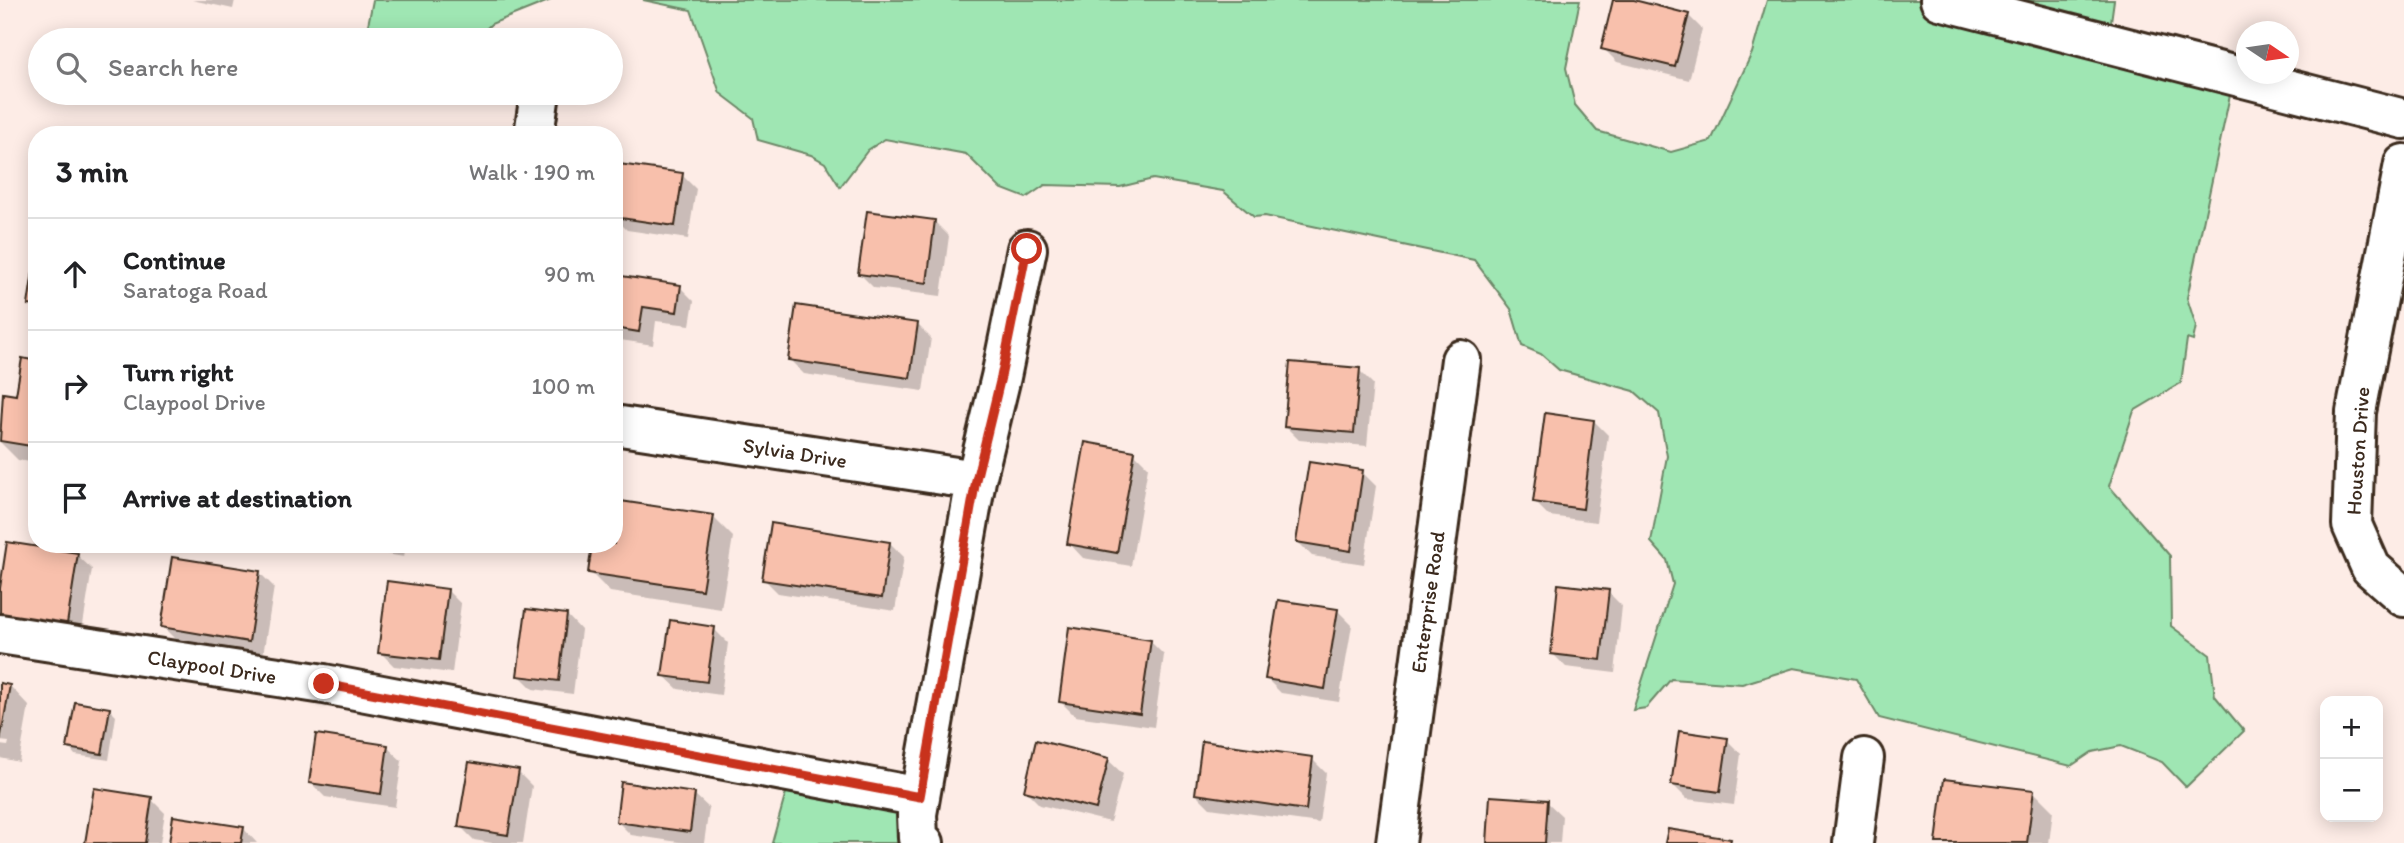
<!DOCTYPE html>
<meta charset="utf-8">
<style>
body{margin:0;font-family:Itim,sans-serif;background:#f2f2f2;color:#202124}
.controls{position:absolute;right:21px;bottom:21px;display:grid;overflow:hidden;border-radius:14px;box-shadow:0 4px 18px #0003}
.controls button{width:63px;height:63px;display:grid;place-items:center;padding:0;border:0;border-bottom:2px solid #e0e0e0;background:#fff;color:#202124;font:35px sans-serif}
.compass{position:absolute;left:2236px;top:21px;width:63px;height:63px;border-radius:50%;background:#fff;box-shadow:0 4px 18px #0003;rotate:103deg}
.stop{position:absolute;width:21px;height:21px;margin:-16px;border:5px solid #c8321e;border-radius:50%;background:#fff}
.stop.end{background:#c8321e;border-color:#fff;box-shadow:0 2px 7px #0008}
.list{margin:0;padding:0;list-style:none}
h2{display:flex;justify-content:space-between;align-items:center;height:91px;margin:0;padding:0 28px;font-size:30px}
h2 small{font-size:23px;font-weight:400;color:#757577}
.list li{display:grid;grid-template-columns:46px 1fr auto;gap:21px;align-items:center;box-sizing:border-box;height:112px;padding:0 28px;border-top:2px solid #e0e0e0}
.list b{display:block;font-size:26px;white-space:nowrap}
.list p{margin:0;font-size:23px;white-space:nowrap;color:#757577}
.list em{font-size:23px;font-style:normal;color:#757577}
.icon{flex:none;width:38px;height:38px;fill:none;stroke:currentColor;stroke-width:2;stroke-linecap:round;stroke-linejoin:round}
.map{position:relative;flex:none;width:2404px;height:843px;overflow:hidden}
.search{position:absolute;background:#fff;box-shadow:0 4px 18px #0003;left:28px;top:28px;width:595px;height:77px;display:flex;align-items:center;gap:18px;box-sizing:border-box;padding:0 24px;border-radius:38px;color:#757577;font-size:26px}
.panel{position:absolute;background:#fff;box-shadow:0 4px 18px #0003;left:28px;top:126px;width:595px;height:427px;border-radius:28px}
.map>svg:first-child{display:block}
.green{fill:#9fe6b3;stroke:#6d8868;stroke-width:2}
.shadow{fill:#0003}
.building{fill:#f8c0ac;stroke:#3b2a1e;stroke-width:2}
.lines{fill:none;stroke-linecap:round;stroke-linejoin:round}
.minor-casing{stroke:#3b2a1e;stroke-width:44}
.minor{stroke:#fff;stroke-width:38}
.route{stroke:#c8321e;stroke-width:9}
.labels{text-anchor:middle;stroke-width:7;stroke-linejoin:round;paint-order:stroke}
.street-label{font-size:21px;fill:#3b2a1e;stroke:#fff}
</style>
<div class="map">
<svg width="2404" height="843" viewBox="0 0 2404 843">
<rect width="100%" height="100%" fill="#fdece6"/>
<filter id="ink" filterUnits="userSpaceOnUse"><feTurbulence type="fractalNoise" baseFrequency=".0143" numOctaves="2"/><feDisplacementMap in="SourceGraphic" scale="14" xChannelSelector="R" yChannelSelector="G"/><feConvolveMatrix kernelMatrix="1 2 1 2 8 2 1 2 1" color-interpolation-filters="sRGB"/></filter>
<g filter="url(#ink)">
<path class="green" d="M373,0h178l-60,24 -16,16h-110z
M643,0h937l-14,68 9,37 22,26 74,21 40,-11 41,-88 15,-53h347l-6,43 125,38 -46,217 9,28 -3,15 -6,-2 -6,44 -47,28 -25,75 61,70 1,70 39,29 5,41 29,35 -58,56 -24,-25 -41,-16 -29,6 -21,14 -192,-48 -23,-39 -62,-11 -52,16 -71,-5 -25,29 -13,2 40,-126 -6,-24 -16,-18 16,-86 -8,-43 -25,-22 -75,-21 -18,-16 -19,-8 -11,-37 -37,-49 -209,-44 -11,1 -31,-26 -70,-12 -33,8 -75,-2 -19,13 -26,-10 -34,-34 -81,-15 -17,11 -28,37 -15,-24 -14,-8 -53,-15 -5,-22 -33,-25 -29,-83z
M789,782l127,30 10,31h-154z"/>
<path class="shadow" d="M192,0h43l-2,9z
M1615,0h12l61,15 14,14 -13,51 -72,-18 -14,-14z
M682,175l14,14 -8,50 -61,-9 -13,-13v-9z
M935,222l14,14 -8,60 -67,-8 -14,-14z
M617,277l63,10 14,14 -4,24 -34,-4 -3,24 -39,-6v-42z
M917,324l14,14 -8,53 -119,-17 -14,-14z
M37,362v101l-19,-3 -18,-18 5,-47 12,2z
M1359,370l14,14 -6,62 -68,-6 -14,-14z
M1594,421l14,14 -12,87 -47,-6 -14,-14z
M1134,453l14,14 -17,99 -48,-8 -14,-15z
M1362,472l14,14 -12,78 -52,-8 -14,-14z
M713,517l20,20 -12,72 -111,-17 -20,-20 24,-28z
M890,543l14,14 -9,54 -117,-18 -14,-14z
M326,544h80l-2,13z
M77,555l15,14 -11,68 -69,-11 -12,-12v-14z
M260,573l14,14 -11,68 -86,-14 -14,-14z
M447,590l14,14 -9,69 -58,-7 -14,-14z
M1608,592l14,14 -7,67 -49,-6 -14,-14z
M1338,611l14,14 -13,77 -58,-9 -14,-14z
M567,615l14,15 -8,64 -40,-5 -14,-14z
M714,629l14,14 -7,52 -43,-6 -15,-14z
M1150,641l14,14 -10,72 -79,-11 -14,-14z
M0,685l10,1 19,20 -10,56 -19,-4v-13l8,1 1,-4 -9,-1z
M109,709l7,7 -7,44 -34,-5 -6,-7z
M1727,740l14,14 -7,51 -47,-6 -14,-14z
M387,747l15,14 -7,46 -70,-10 -14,-14z
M1312,759l14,14 -7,50 -109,-15 -14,-14z
M1108,760l15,14 -13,48 -70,-17 -14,-14z
M518,772l14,14 -9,57h-31l-18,-3 -14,-14z
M2033,791l20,20 -4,32h-111z
M694,794l15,14 -5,35h-19l-54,-8 -14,-14z
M151,799l14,14 -5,30h-73z
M1547,802l15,14 -2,27h-71z
M243,828l14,15h-87z"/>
<path class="building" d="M1613,0h21l55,14 -14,53 -74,-18z
M619,164l64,9 -8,53 -61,-9v-22z
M867,211l68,9 -8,63 -69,-9z
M37,244v62l-9,-1z
M615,275l66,10 -4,27 -34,-5 -4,25 -25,-4z
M796,305l122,18 -8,55 -122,-18z
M22,358l15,3v86l-37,-6 3,-48 13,2z
M1290,362l70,6 -6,65 -70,-6z
M1545,413l49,7 -11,89 -50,-7z
M1085,442l50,9 -18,102 -50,-9z
M1309,462l54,8 -12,81 -55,-9z
M614,500l100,15 -12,75 -114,-17 4,-29h22z
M771,523l119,19 -8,56 -120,-18z
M7,542l71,11 -11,71 -67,-10v-26z
M172,557l88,14 -11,71 -88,-15z
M387,581l61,8 -9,71 -61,-7z
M1558,584l51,6 -8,70 -50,-6z
M1278,600l60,9 -13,80 -60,-10z
M526,609l41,5 -8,67 -42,-5z
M670,620l45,7 -8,55 -45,-6z
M1069,627l82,13 -11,74 -81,-12z
M0,683l10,2 -10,56z
M75,702l35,6 -8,46 -35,-6z
M1679,731l49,7 -8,54 -49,-7z
M316,734l72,11 -7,49 -72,-11z
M1036,740l73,18 -13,51 -72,-18z
M1202,741l111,16 -7,53 -111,-16z
M469,762l50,8 -11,65 -50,-8z
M1944,779l90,11 -7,53h-91z
M621,782l74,11 -5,39 -74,-10z
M94,788l58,9 -7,46h-60z
M1490,796l58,4 -3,43h-58z
M173,816l71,11 -3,16h-72z
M1668,829l63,10 -1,4h-65z"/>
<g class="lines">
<g class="minor-casing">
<path id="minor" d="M1940,0l464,119
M534,135l6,-42
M2404,164l-48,248 -4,113 19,43 33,29
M614,425l362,55
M0,634l324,50 596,113
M924,843l-6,-5 -1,-24 3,-17 56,-317 25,-103 26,-128
M1396,843l65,-483
M1853,843l11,-85"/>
</g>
<use href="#minor" class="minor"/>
</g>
</g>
<g class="lines" filter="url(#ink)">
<path class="route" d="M324,684l596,113 56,-317 25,-103 26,-128"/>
</g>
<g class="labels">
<g class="street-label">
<text transform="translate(2358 451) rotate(-86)" y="7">Houston Drive</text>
<text transform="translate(795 453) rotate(9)" y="7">Sylvia Drive</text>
<text transform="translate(1428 602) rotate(-82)" y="7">Enterprise Road</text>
<text transform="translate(212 667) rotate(9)" y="7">Claypool Drive</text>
</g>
</g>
</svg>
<div class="controls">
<button>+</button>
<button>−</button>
</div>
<svg class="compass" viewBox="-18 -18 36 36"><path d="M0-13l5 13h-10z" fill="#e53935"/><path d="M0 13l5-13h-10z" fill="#757577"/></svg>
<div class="stop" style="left:1027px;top:249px"></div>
<div class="stop end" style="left:324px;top:684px"></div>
<div class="search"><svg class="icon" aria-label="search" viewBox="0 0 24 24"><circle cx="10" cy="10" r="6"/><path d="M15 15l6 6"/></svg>Search here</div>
<section class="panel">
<h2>3 min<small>Walk · 190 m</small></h2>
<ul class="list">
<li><svg class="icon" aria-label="ahead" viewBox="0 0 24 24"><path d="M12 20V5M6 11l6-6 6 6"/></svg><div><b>Continue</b><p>Saratoga Road</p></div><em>90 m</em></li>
<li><svg class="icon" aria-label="right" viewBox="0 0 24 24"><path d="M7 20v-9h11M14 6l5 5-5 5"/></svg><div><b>Turn right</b><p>Claypool Drive</p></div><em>100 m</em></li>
<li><svg class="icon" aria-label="arrive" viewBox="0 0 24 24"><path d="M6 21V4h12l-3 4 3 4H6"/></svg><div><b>Arrive at destination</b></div></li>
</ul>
</section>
</div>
